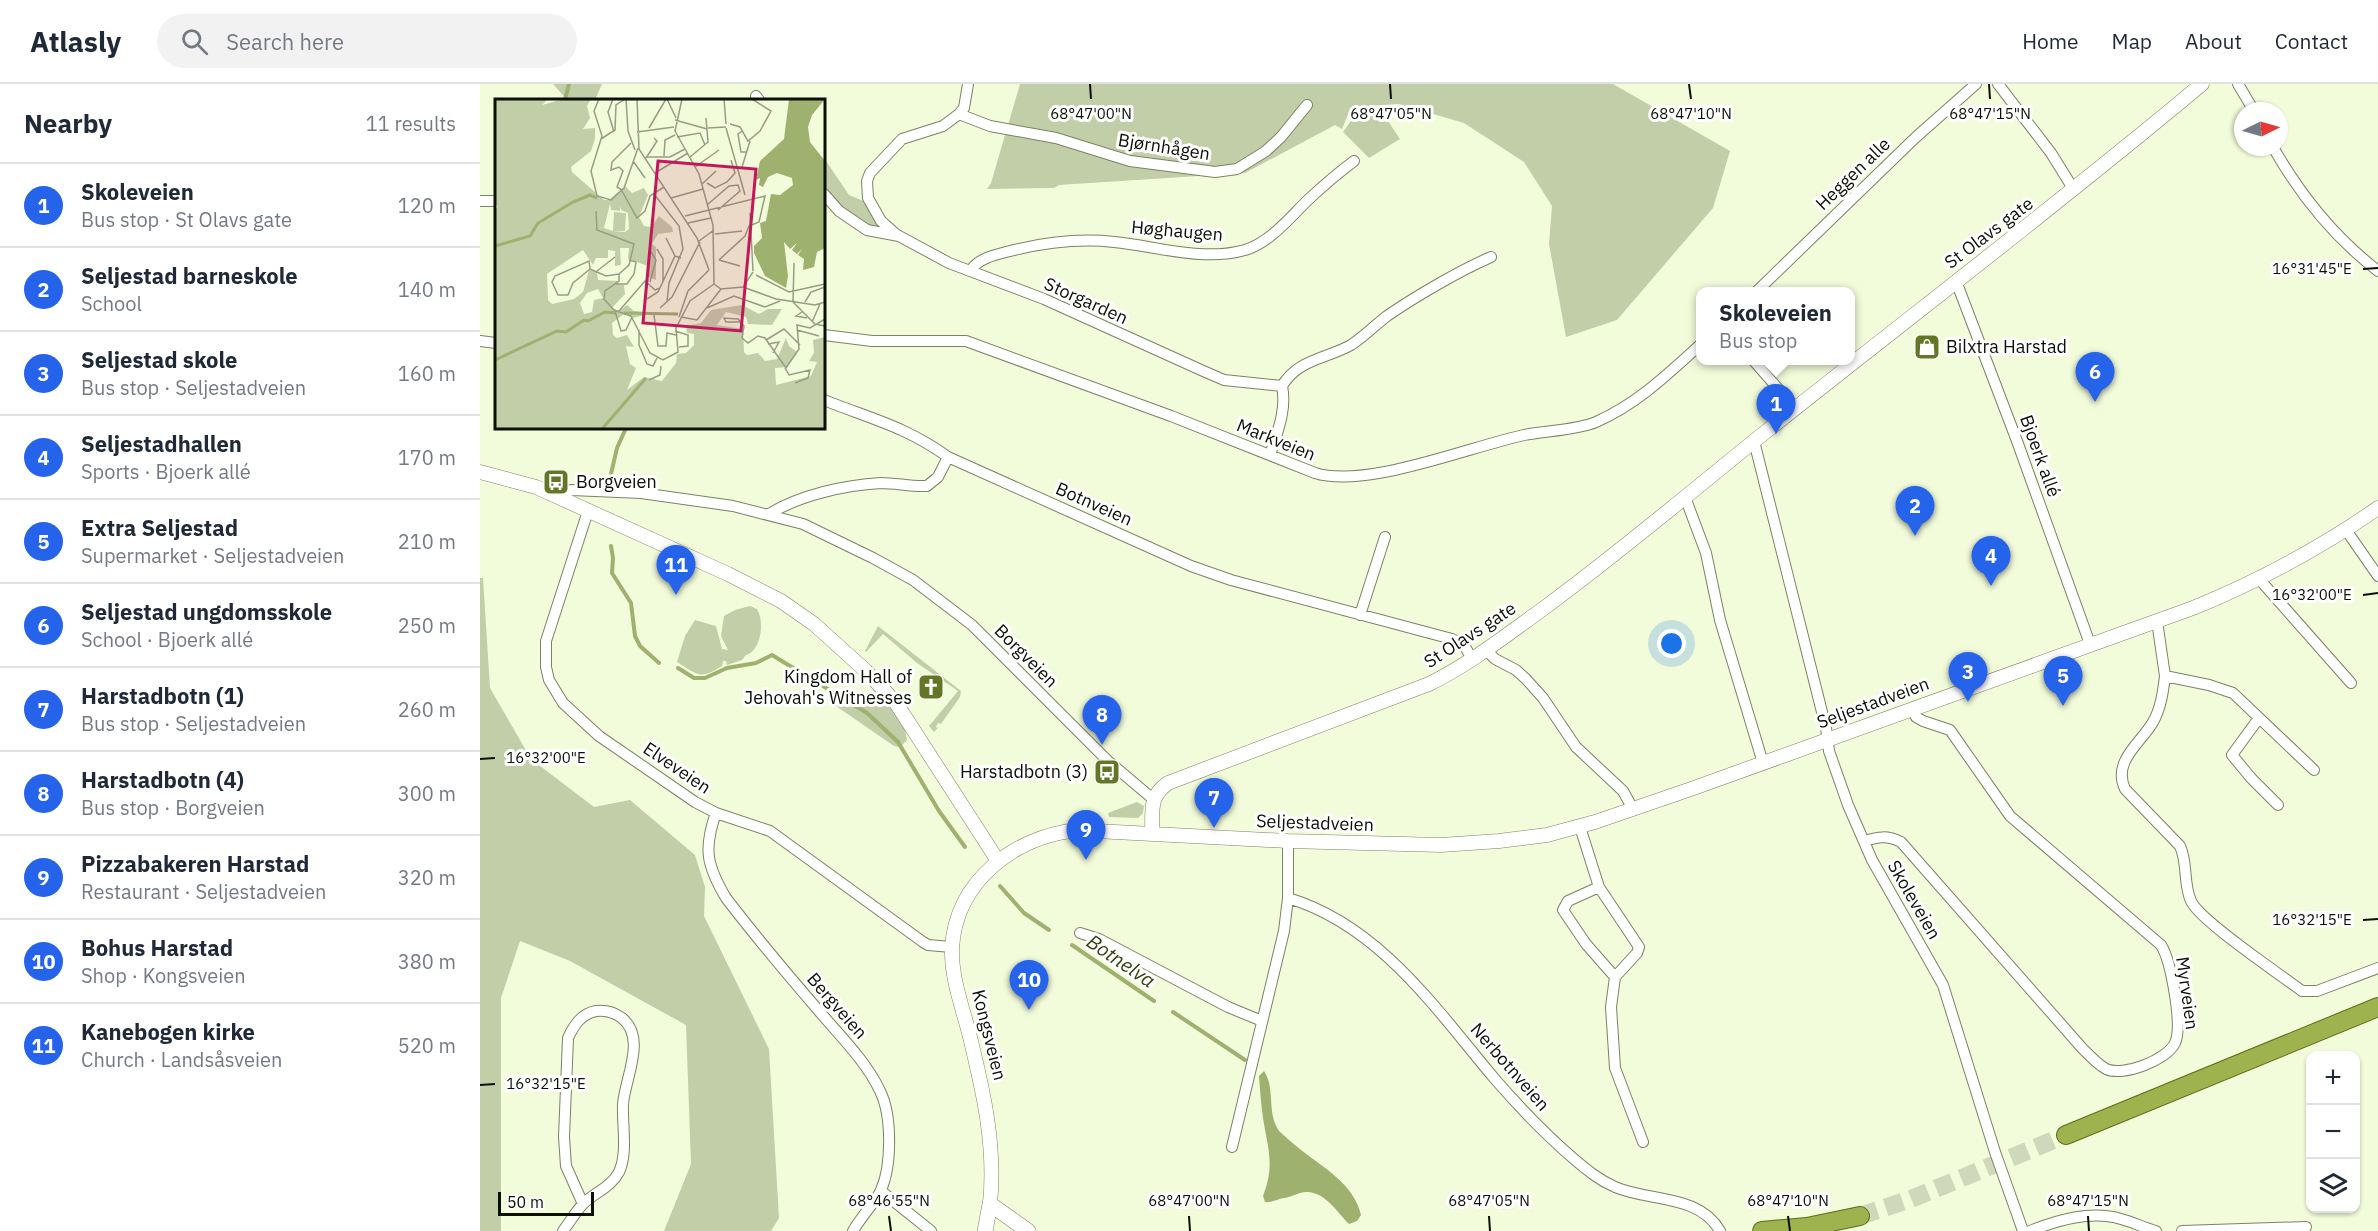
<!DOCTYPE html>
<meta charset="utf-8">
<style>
body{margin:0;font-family:"IBM Plex Sans",sans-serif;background:#f2f2f3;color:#1f2937}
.controls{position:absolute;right:18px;bottom:18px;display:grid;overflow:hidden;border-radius:12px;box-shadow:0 2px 4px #0004}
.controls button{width:54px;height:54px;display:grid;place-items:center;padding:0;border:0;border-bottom:2px solid #e0e1e3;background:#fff;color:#1f2937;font:30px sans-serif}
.compass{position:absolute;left:1754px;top:18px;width:54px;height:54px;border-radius:50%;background:#fff;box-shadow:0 2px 4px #0004;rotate:85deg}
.scale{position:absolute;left:18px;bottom:15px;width:96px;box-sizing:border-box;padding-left:6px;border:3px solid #0c0f05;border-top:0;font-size:16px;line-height:21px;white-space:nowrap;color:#0c0f05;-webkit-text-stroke:4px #fff;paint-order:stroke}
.you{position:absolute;left:1192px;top:560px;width:21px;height:21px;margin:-15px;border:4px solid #fff;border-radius:50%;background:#1a73e8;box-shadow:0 0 0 9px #1a73e833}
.badge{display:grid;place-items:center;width:39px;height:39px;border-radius:50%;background:#2563eb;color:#fff;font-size:20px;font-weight:700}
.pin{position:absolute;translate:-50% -50px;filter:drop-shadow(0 2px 3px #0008)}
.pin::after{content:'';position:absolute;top:32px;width:21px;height:18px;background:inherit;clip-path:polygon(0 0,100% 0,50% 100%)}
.popup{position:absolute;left:1216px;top:203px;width:159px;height:78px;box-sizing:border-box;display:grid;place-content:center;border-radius:12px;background:#fff;filter:drop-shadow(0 2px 4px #0005);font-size:20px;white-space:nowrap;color:#747a83}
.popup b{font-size:22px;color:#1f2937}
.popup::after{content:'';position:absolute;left:50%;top:100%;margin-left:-12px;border:12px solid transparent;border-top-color:#fff}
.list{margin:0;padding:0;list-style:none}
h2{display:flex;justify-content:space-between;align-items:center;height:78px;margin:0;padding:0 24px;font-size:26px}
h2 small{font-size:20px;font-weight:400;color:#747a83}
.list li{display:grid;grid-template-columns:39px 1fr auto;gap:18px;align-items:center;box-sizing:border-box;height:84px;padding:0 24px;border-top:2px solid #e0e1e3}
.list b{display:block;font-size:22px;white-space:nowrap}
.list p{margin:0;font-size:20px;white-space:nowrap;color:#747a83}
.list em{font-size:20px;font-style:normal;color:#747a83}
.icon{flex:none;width:33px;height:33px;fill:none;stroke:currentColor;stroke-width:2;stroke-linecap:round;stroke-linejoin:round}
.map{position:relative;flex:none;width:1898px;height:1147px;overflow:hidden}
header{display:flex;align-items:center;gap:36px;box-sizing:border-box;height:84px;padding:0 30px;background:#fff;border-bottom:2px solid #e0e1e3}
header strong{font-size:28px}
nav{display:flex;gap:33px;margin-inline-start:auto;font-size:21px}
.search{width:420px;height:54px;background:#f2f2f3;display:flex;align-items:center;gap:15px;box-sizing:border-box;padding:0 21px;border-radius:33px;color:#747a83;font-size:22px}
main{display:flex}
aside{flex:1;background:#fff}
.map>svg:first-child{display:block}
.green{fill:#c2cea7}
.water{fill:#9eb16f}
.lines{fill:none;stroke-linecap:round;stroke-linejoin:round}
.stream{stroke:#9eb16f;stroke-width:4}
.trunk-tunnel{stroke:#d0d8bb;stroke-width:18;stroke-dasharray:18 9;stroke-linecap:butt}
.minor-casing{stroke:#7a8365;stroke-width:12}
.tertiary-casing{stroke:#7a8365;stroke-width:15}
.secondary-casing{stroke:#7a8365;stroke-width:16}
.trunk-casing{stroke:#5b6d18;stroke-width:20}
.minor{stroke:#fff;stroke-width:10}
.tertiary{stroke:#fff;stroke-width:14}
.secondary{stroke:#fff;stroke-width:15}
.trunk{stroke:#9eb34e;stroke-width:18}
.ticks{fill:none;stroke:#0c0f05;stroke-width:2}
.labels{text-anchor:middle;stroke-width:6;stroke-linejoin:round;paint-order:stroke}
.street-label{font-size:18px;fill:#0c0f05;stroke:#fff}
.poi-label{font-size:18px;fill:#0c0f05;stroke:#fff;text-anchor:start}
.water-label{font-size:20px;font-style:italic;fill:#34400e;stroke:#fff}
.inset-river{fill:none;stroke:#9eb16f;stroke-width:3}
.inset-road{fill:none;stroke:#969d85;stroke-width:1.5}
.view{fill:#c2185b;fill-opacity:0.15;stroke:#c2185b;stroke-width:3}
.inset-edge{fill:none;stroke:#0c0f05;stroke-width:3}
.ticks-label{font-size:15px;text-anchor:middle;fill:#0c0f05;stroke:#fff;stroke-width:6;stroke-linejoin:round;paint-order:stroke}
</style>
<header>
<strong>Atlasly</strong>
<div class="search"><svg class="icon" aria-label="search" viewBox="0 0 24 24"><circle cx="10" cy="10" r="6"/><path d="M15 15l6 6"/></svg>Search here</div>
<nav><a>Home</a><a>Map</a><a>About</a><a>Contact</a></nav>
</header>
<main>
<aside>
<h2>Nearby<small>11 results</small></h2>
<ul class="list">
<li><span class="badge">1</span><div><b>Skoleveien</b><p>Bus stop · St Olavs gate</p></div><em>120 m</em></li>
<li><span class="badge">2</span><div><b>Seljestad barneskole</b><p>School</p></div><em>140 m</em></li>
<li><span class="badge">3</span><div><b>Seljestad skole</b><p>Bus stop · Seljestadveien</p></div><em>160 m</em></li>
<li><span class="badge">4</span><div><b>Seljestadhallen</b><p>Sports · Bjoerk allé</p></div><em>170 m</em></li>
<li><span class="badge">5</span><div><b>Extra Seljestad</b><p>Supermarket · Seljestadveien</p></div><em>210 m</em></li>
<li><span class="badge">6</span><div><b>Seljestad ungdomsskole</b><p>School · Bjoerk allé</p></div><em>250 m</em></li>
<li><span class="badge">7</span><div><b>Harstadbotn (1)</b><p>Bus stop · Seljestadveien</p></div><em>260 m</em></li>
<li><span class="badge">8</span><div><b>Harstadbotn (4)</b><p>Bus stop · Borgveien</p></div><em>300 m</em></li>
<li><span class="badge">9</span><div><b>Pizzabakeren Harstad</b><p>Restaurant · Seljestadveien</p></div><em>320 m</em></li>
<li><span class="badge">10</span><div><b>Bohus Harstad</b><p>Shop · Kongsveien</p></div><em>380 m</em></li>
<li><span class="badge">11</span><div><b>Kanebogen kirke</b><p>Church · Landsåsveien</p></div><em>520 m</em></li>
</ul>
</aside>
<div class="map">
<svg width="1898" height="1147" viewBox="0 0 1898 1147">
<rect width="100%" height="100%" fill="#f2fcdb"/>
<path class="green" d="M73,0h49l-7,16h-28z
M540,0h593l117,67 -17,57 -96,112 -51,17 -17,-93 3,-38 -28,-44 -60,-39 -65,-19 -48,3 -9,22 -7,-4 -90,48 -186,12 -5,3 -67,1 4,-6z
M895,23l11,11 14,21 -31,19 -26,-26 10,-14z
M344,74l25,37 17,7 19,27 -16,-2 -31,-22 -14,-16z
M0,494h3l7,110 41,71 63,48 36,-7 65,55 10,32 -1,29 65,133 10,169 -8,13h-107l27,-67 -5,-139 -116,-64 -50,-20 -19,57v233h-21z
M270,522l7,3c8,12 4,42 -11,46l-4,5 -15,5 -1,-4h-3l-1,5c-22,14 -24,9 -45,-4l8,-26 10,-16 21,6 6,23 6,1 -7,-14 3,-20 11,-6z
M398,542l83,65 -1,6 -19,27 -3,-1 -2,4 2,1 -4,4 -5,-6 29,-35 -41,-28 -34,-29 -17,18 -1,-1z
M395,604l23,29 7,12 2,11 -7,7 -6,-1 -61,-42 36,-5z
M657,718l7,4 -1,7 -5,5 -29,-1 -1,-4z"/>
<path class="water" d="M784,987c12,18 2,41 15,60 7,6 14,13 22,19 23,18 53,34 60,65l-4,6 -8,3c-12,-12 -24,-32 -42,-32 -9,0 -15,5 -23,6 -7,1 -12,5 -19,4l-2,-6c12,-31 5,-47 0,-78 -2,-14 -3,-28 -4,-42z"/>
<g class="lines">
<path class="stream" d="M85,16l4,-16
M131,390l6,-26 9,-20
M131,462l2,12 -1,15 19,30 4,33 5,10 19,17
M198,584l16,10h11l22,-10 29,-5 16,-8 95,58 31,29 41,69 26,36
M520,802l24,27 25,17
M592,861l82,56
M693,928l72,48"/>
<path class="trunk-tunnel" d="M1380,1132l51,-17 155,-64"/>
<g class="minor-casing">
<path id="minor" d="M1518,0l53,69 23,37
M1758,0l16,27
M276,12l3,4
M479,30l31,12 66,12 74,23 85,11 22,-3 29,-18 15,-14 26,-32
M1793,63c27,48 61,90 105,124
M344,110l15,17 28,19 32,6 50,27 95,36 157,71 23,10 58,6c5,24 -5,47 -12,69
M0,117h16
M418,152l-17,-15 -13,-23 -1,-17 3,-8 32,-34 41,-13 16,-12 5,-6 4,-24
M491,186c7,-11 23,-15 35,-18 35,-9 72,-14 108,-10 42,4 89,20 131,8 26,-8 45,-33 64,-51 14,-13 29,-26 45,-38
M1476,197l61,160 73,203
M1276,208l159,-154 61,-54
M344,251l48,6h94l205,75 144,57c51,16 154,-26 209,-38 20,-4 54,-5 72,-13 41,-18 72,-48 105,-78
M0,257l16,2
M1273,276l43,49
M802,302c16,-27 44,-27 69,-41 13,-8 24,-20 36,-29 29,-20 72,-45 104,-59
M344,316c47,19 81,26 124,57l243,109 40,14 221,59 12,6 8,14
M1274,357l72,287 3,23 19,54 24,55 71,125 52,167 28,79
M70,410l22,-4 69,3 92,13 70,18 70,34 40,22 59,45 136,136 45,38
M1205,413l21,56 14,67 43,143
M108,427l-42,130v26l3,13 14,23 36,33 96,66 21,11 54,18 153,111 5,3 24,2
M289,430c31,-19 76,-29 112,-31 15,0 31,4 46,3l11,-9 10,-20
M1866,446l32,46
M1780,496l91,103
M880,531l25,-78
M1677,537l8,55 44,9 24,8 81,77
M1006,566l9,9 21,11 10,9 17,19 33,49 47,44 10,18
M1685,592c-2,16 -4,32 -12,46 -12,21 -41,39 -28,67l55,57c8,17 3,38 11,55 8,19 90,74 111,90h15l61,-23
M1779,634l-27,37 19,23 27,27
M236,729c-13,36 -9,53 10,85 30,39 61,76 93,113 21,25 47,50 61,80 12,24 12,74 1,99 -4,10 -21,28 -28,41
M1100,743l19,60 40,60 -2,6 -22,24 -4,30 4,61 28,74
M1384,757c14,-4 23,-6 37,1l181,206c7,7 15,16 24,21 17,8 61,-9 69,-26 8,-17 -4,-82 -14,-98l-151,-129 -60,-86 -27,-9 -7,-4 -3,-9
M1119,803l-31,14 -5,9 23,34 29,33
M808,814c91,27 148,111 206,180 25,29 51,56 80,81 13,11 25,21 41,28 35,15 84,7 105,44
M600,849l19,6 129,68 34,14
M752,1063l52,-216 4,-33v-57
M401,1107l50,40
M83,1147c6,-8 12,-18 19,-26 12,-13 28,-16 37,-33 9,-19 3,-47 4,-68 2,-26 24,-66 -1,-86 -8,-6 -16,-8 -26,-7 -15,3 -22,14 -28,27l-4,99 2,29 17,38
M1550,1147c28,-11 61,-21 91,-12 12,3 23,9 35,12
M1702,1147l124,-4"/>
</g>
<g class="tertiary-casing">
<path id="tertiary" d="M0,388l56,15 192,87 53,27 33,23 52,47 30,32 102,158
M672,750c1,-22 -4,-37 16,-51l261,-99c39,-19 75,-47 111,-73 71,-52 139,-109 208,-165 151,-121 306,-238 454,-362
M510,1120c6,-59 -7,-114 -21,-171 -7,-27 -18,-56 -17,-85 4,-67 62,-111 125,-118l211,11 153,4 58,-4 48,-6 48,-13 96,-33 502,-181c66,-27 126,-59 185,-100"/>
</g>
<g class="secondary-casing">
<path id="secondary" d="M505,1147l5,-27 38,27"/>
</g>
<g class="trunk-casing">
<path id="trunk" d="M1586,1051l312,-128
M1282,1147l45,-4 53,-11"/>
</g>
<use href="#minor" class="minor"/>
<use href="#tertiary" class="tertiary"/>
<use href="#secondary" class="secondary"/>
<use href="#trunk" class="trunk"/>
</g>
<path class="ticks" d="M610,0l1,15M910,0l1,15M1209,0l2,15M1509,0l1,15M1883,185l15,-1M1883,511l15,-2M0,675l15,-1M1883,836l15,-1M0,1001l15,-1M409,1132l2,15M709,1132l1,15M1009,1132l1,15M1308,1132l2,15M1608,1132l1,15"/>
<defs>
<g id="shop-square" transform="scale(1.35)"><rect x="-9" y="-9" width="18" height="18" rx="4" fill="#637625" stroke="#fff"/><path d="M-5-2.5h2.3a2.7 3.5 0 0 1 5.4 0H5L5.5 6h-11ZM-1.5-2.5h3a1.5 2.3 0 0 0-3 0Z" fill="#fff"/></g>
<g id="bus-square" transform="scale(1.35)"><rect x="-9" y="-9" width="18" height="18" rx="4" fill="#637625" stroke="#fff"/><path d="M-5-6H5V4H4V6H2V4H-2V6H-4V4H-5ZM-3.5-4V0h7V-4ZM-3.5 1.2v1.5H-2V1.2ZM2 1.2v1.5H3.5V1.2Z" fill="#fff"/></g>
<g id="church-square" transform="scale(1.35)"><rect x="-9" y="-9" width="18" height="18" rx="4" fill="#637625" stroke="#fff"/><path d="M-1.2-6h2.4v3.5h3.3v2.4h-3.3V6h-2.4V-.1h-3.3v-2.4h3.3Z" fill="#fff"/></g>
</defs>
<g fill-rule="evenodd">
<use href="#shop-square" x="1447" y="263"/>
<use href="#bus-square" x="76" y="398"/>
<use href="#church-square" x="451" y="603"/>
<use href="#bus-square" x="627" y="688"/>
</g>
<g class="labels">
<g class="street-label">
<text transform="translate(684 63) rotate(9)" y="6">Bjørnhågen</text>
<text transform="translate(1373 90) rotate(-44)" y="6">Heggen alle</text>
<text transform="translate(697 147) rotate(5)" y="6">Høghaugen</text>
<text transform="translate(1509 149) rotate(-37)" y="6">St Olavs gate</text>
<text transform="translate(606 217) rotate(24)" y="6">Storgarden</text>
<text transform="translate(796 356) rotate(22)" y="6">Markveien</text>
<text transform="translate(1560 372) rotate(70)" y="6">Bjoerk allé</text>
<text transform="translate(614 420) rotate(24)" y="6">Botnveien</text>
<text transform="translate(990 551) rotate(-33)" y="6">St Olavs gate</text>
<text transform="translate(546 572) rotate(45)" y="6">Borgveien</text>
<text transform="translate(1393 619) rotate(-20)" y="6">Seljestadveien</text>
<text transform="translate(197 684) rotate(34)" y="6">Elveveien</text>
<text transform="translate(835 739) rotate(2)" y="6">Seljestadveien</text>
<text transform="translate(1434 816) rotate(60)" y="6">Skoleveien</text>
<text transform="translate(1707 909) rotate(82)" y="6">Myrveien</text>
<text transform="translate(357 922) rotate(49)" y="6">Bergveien</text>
<text transform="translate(509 951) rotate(76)" y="6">Kongsveien</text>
<text transform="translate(1030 983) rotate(49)" y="6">Nerbotnveien</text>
</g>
<g class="poi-label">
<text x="1466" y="269">Bilxtra Harstad</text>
<text x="96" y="404">Borgveien</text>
<text x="432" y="599" text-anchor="end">Kingdom Hall of<tspan x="432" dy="21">Jehovah's Witnesses</tspan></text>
<text x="608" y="694" text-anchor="end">Harstadbotn (3)</text>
</g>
<g class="water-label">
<text transform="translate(641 877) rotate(34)" y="7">Botnelva</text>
</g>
</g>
<g transform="translate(15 15)">
<rect width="330" height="330" fill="#f2fcdb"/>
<path d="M5,0h48l-6,6 22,-6h27l-4,7 3,12 -7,11 12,-1v11l-4,12 -20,16 1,5 32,28h5l16,-14 7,7 12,-5 4,7 -9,22 5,9 7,1 8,-11 13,11 1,5 -15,2 -6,10 4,3v33l-10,-4 2,-10 -20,-7 1,-11h-9l1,17 -6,1v-15l-7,-1v8h-12l-3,7 -10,-15 -36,24 1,26 4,4 22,-5 9,-7 6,-22 8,1 1,9 21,1 -3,2 8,2 1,9 -13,14 7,3 8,-6 7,6 19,2 -20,5 -9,-4 -12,9 1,12 4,3 10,-3 7,12 -8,-1 4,18 6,4 -9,22 17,-13 18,4 14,-18 1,-9 9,-1 8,-8v-11l-7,-1 -1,-7 15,-3 10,-13 31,-5 17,9 9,-5h14l-10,16 -24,-1 -2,-7 -20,-5 -9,13 26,4 1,23 3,3 11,-2 7,8 12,-2 9,-21 3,8 8,6 -10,15 -12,1 1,17 35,-9 6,-14 -8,-1 5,-8 -1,-13 12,-3v92h-330v-220l3,-2 -3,-4v-103zM115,105l1,6 9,1v-5l1,4 7,3 1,16 -4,3 -12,-1h12l1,-18 -12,-1 -1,19 -9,-3zM103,190l5,9 -9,2 -2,12 -8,2 -4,-11 7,-10z" fill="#c2cea7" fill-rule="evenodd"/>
<path d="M294,0h36l-13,16 -4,12 2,15 15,19v87l-8,4 -3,15 -11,3 1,-11 -6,-4 4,-6 -5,5 -5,-4 5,-7 -7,6 -6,-7 4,34 -2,12 -21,-12 -11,-23v-7l8,-8 -2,-15 6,-2 5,-27 9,1 13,-10 -1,-7 -15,-5 -9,4 -5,10 -4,-2 1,-7 -4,2 4,-19 24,-22z" fill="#9eb16f"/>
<path class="inset-river" d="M0,147l35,-10 8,-13 35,-21 17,-7 7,3M129,214l54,1M0,261l62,-29 9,1 18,-12 4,1 17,-9 11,1M107,330l44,-51"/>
<path class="inset-road" d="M104,0l-5,12 8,25 -11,35 6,25 14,4 13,-12 14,-40M118,0l-5,13 6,20M131,0l2,32 7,19M142,0l2,50 58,89 12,32M172,0l9,19M187,0l-7,32 24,43 14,51 1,59M229,0l2,25M180,21l32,9M235,25l10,3 8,14 12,-10 11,-20 -19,-12M154,29l17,-29M213,29l18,-1M231,29l19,67M247,32l-4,3 3,18h5M142,33l37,-5M182,38l23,-4 5,12M106,40l14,-9 1,-25 9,-6M169,57l1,-16 10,-5M152,58h23l15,-8M195,58l18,-15 -2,-24M151,59l11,-17 -3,-3M138,62l12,17M200,68l24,-17M247,68l8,-26M160,74l33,-20M212,84l8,5 12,-6 8,-9 -4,-13M207,85l14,-13M127,91l-5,-3 6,-16 -4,-4 -8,3 1,-8 19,-19M127,92l15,27 8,-7 5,-15 14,-9M159,95l25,32 4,23 -14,34 -2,19M176,99l32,-9M258,100l2,-24M212,106l22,-19 9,-1 2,6 -22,19M101,112l1,19 37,14 -5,21 -10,9M255,114l3,58M190,117l80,-20 -6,26 -10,4 -4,10 -26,24M193,124l23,-5M220,135l27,-3M171,139l9,18M204,142l15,-11M162,150l6,10v23M224,161l21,6M94,162l1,8 -17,14 -5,12h-10l-6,-13 3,-6zM299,164l-1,39 22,22 10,2M95,170l16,7 13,-2M102,172l18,-14M258,173l-10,15 33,12 39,6 10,-3M124,175v7l-14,10 -1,8 10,11 17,6 19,37 13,7 15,-8 -2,-24 14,-27 24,-17M261,176l33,17 36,-8M155,183l6,-22 -5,-8M121,185h11l7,-10 2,-12 -7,-2M219,185l7,5 22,-2M152,200l11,-7 17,-36 6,2M310,203l6,-10 14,-5M165,209l12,-11 28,-55M212,209l27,-12 31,11 15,-6M120,212l6,20 5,-1 6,-13M124,212l26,-30 10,9 5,-2M307,213l-6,4 11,2M159,216l4,31h8l1,-13 9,2M184,218l9,-26 21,-21M186,218l16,3 24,-31M245,223h-14l-2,-4 14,1 6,7 -2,12 6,5 10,-7 7,2 21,30 13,-19 -2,-24 13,3 15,-9M317,223l8,-18M144,231v15l8,19 6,2 4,-8M302,231l22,6M180,232l13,4v11l-9,1M271,241l18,-11 16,16M273,245l11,-2 -6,11M290,269l4,7 21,-5 -2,8 -13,5M154,281l11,-5 1,-9"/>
<path class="view" d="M163,62l98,8 -15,162 -98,-8z"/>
<rect width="330" height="330" class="inset-edge"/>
</g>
<g class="ticks-label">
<text x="611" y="35">68°47'00"N</text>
<text x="911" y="35">68°47'05"N</text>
<text x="1211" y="35">68°47'10"N</text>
<text x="1510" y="35">68°47'15"N</text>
<text x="1832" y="190">16°31'45"E</text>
<text x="1832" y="516">16°32'00"E</text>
<text x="66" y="679">16°32'00"E</text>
<text x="1832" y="841">16°32'15"E</text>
<text x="66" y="1005">16°32'15"E</text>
<text x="409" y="1122">68°46'55"N</text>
<text x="709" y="1122">68°47'00"N</text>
<text x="1009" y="1122">68°47'05"N</text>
<text x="1308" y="1122">68°47'10"N</text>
<text x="1608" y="1122">68°47'15"N</text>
</g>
</svg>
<div class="controls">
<button>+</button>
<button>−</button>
<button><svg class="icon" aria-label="layers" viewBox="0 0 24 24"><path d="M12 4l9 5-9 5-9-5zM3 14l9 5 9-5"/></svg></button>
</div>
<svg class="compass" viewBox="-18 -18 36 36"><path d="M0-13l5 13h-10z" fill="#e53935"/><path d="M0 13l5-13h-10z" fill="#747a83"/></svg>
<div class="scale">50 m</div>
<div class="you"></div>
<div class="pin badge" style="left:1296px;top:350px">1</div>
<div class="popup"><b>Skoleveien</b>Bus stop</div>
<div class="pin badge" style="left:1435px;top:452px">2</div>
<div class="pin badge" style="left:1488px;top:618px">3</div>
<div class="pin badge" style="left:1511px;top:502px">4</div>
<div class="pin badge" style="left:1583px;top:622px">5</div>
<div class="pin badge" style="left:1615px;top:318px">6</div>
<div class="pin badge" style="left:734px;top:744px">7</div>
<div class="pin badge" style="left:622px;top:661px">8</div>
<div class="pin badge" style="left:606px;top:776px">9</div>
<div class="pin badge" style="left:549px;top:926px">10</div>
<div class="pin badge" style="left:196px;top:511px">11</div>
</div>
</main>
